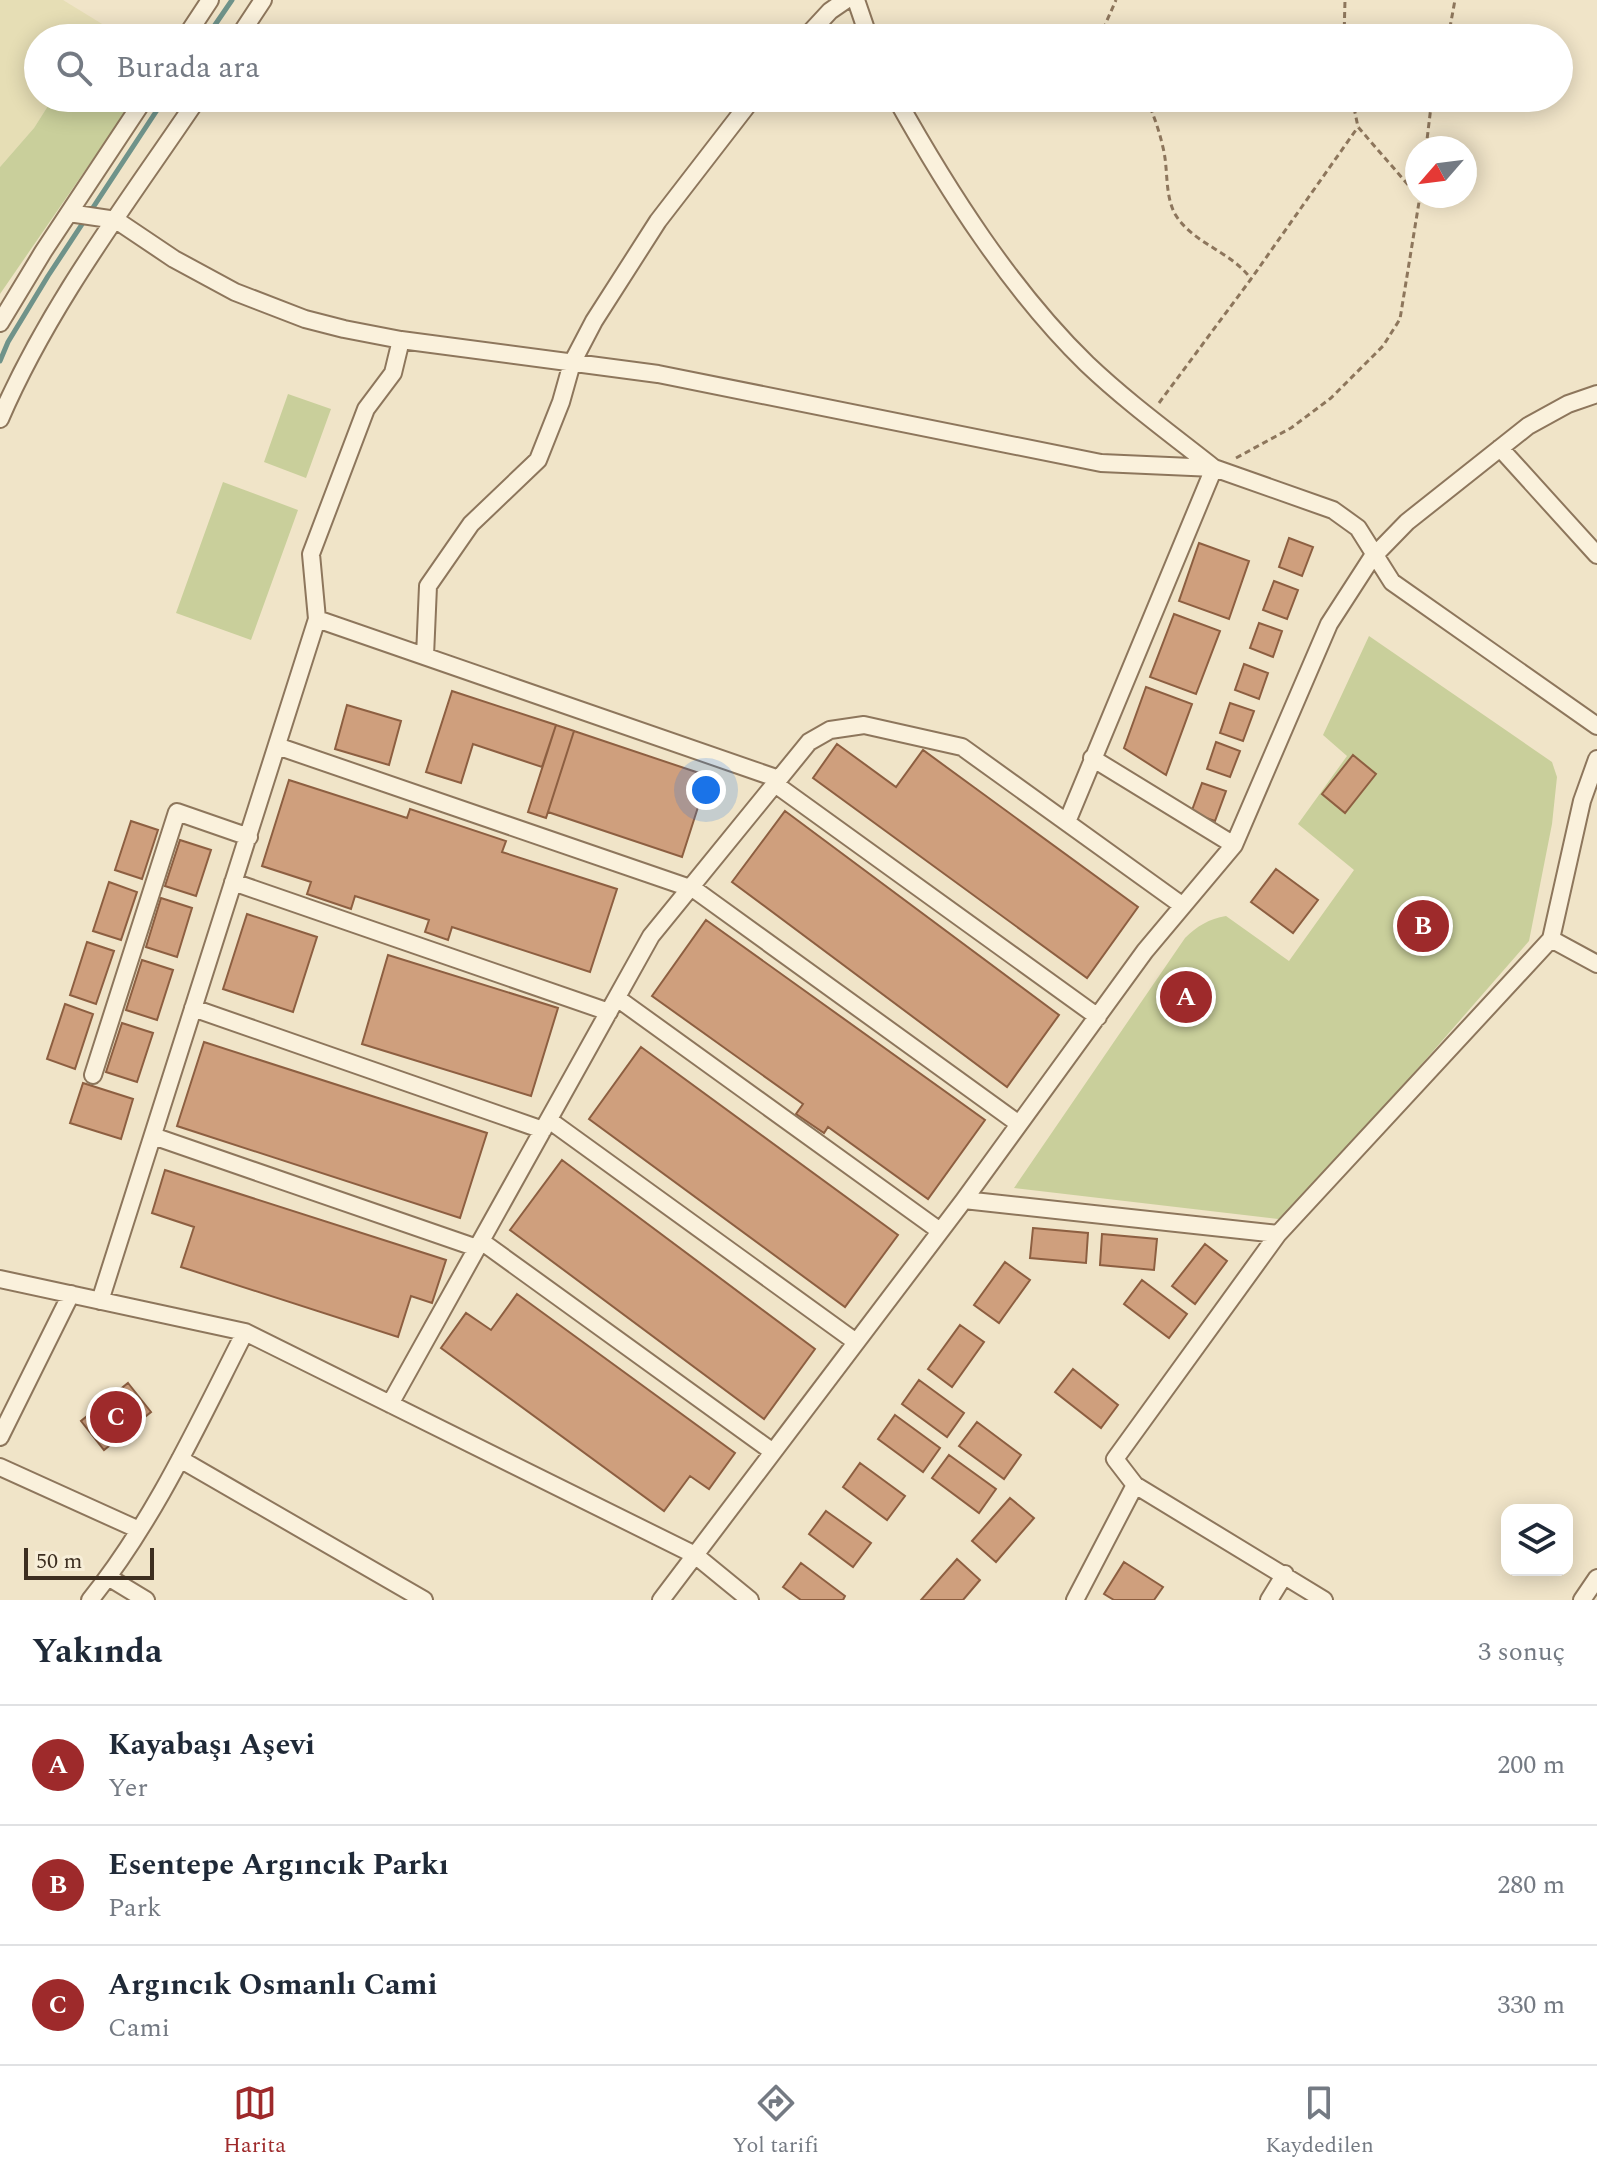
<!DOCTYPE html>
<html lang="tr">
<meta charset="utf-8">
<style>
body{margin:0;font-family:Spectral,serif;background:#f2f2f3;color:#1f2937}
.controls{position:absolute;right:24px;bottom:24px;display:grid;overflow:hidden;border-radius:16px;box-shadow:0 4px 20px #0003}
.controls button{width:72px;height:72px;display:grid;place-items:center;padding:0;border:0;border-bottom:2px solid #e0e1e3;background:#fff;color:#1f2937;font:40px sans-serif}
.compass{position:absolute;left:1405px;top:136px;width:72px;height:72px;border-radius:50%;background:#fff;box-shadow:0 4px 20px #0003;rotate:242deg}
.scale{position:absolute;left:24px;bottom:20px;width:130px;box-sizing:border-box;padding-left:8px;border:4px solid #3d2e20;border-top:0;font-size:22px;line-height:28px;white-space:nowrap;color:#3d2e20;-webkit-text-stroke:6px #f7eed8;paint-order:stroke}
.you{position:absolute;left:706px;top:790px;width:28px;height:28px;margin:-20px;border:6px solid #fff;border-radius:50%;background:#1a73e8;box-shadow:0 0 0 12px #1a73e833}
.badge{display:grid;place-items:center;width:52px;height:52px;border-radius:50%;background:#9e2a2b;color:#fff;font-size:26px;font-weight:700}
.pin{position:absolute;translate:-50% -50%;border:4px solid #fff;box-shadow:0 2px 8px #0006}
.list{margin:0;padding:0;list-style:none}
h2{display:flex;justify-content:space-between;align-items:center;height:104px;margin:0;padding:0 32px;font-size:34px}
h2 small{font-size:26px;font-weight:400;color:#747a83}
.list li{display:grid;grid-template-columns:52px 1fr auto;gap:24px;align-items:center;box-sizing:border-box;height:120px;padding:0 32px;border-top:2px solid #e0e1e3}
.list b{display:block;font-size:30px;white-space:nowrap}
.list p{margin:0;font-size:26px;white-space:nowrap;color:#747a83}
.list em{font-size:26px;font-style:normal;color:#747a83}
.icon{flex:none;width:44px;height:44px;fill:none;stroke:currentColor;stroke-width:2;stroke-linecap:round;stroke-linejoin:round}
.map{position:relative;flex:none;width:1597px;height:1600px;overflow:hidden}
.search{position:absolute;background:#fff;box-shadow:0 4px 20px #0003;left:24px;right:24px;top:24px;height:88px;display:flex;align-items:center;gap:20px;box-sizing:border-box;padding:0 28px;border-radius:44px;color:#747a83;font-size:30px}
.sheet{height:464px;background:#fff}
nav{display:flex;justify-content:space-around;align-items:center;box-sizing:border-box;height:112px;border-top:2px solid #e0e1e3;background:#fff;font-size:22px;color:#747a83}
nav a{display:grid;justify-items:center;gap:4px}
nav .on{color:#9e2a2b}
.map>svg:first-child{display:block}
.farmland{fill:#e6deb5}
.green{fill:#c9cf9b}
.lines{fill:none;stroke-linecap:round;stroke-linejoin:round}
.stream{stroke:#6f938a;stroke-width:5}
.building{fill:#cf9f7d;stroke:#8d5f41;stroke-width:2}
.minor-casing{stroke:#8d765c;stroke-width:20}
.path{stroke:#8d765c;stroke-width:3;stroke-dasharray:6 4;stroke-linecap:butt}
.minor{stroke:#faf1dc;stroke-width:16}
</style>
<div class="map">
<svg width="1597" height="1600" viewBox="0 0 1597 1600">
<rect width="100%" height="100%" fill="#f0e4c8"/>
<path class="farmland" d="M0,0h63l62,38h-87v60h15l-19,30 -34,39z"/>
<path class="green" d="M53,98h82l-135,196v-127l34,-39z
M288,394l43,15 -25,69 -42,-16z
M223,482l75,28 -47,130 -75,-27z
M1369,636l183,126 5,15 -5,47 -23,117 -243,279 -272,-32 171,-250c12,-12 24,-19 41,-22l63,45 65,-91 -56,-46 49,-68 -24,-21z"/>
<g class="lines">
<path class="stream" d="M206,38l26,-38
M0,361l8,-19 40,-66 117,-178"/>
</g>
<path class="building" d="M1289,538l24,9 -11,29 -23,-9z
M1199,543l50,18 -20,58 -50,-18z
M1274,581l24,9 -11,29 -24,-9z
M1174,614l46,17 -24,63 -46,-17z
M1259,623l23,8 -9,26 -23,-9z
M1244,664l24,9 -9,26 -24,-9z
M1146,687l46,17 -26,71 -42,-27z
M452,691l104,34 -14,42 -69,-23 -12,39 -35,-11z
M1230,703l24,8 -11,30 -23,-8z
M347,705l54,16 -12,44 -54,-16z
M556,725l18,6 -28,87 -18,-6z
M574,731l134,45 -26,81 -134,-45z
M1216,742l24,9 -10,26 -23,-8z
M837,744l59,43 27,-37 215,157 -51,71 -274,-200z
M1353,755l23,19 -31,39 -23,-19z
M289,780l118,38 3,-9 96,32 -4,11 115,37 -27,83 -138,-45 -4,13 -23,-8 4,-12 -74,-24 -4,13 -44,-15 4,-12 -49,-16z
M1202,783l24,8 -11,30 -24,-8z
M785,811l274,204 -52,72 -275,-205z
M131,821l27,9 -16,49 -27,-9z
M180,840l31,10 -15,46 -31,-10z
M1276,869l42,31 -25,33 -42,-31z
M109,882l28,10 -16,48 -28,-9z
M161,898l31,10 -15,49 -31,-10z
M247,914l70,23 -24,75 -70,-23z
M706,920l279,200 -57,79 -100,-72 -4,6 -28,-19 7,-10 -151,-108z
M87,942l27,9 -18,53 -26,-9z
M388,955l170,53 -27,88 -169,-52z
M142,960l31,10 -16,50 -31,-10z
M1188,973l21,17 -25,30 -20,-17z
M65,1004l28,10 -18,55 -28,-10z
M122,1023l31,10 -16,49 -31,-10z
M204,1042l283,91 -27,85 -283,-92z
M641,1047l257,188 -53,72 -256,-188z
M83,1083l50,16 -12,40 -51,-16z
M562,1160l253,189 -51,70 -254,-189z
M165,1170l281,90 -14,43 -21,-7 -13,41 -217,-70 13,-40 -42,-14z
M1033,1228l55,5 -2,30 -56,-5z
M1102,1234l55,5 -3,31 -54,-5z
M1205,1244l22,17 -32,43 -23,-18z
M1005,1262l25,18 -31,43 -25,-18z
M1142,1280l45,34 -18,24 -45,-34z
M517,1294l218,159 -26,36 -19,-13 -26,35 -223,-163 25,-35 25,17z
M960,1325l24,17 -32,45 -24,-18z
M1073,1369l45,36 -17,23 -46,-36z
M919,1380l45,33 -17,24 -45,-33z
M128,1383l23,29 -47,38 -23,-29z
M895,1415l45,33 -17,24 -45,-33z
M977,1422l44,33 -17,24 -45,-33z
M949,1455l47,34 -17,24 -47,-35z
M860,1463l45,33 -18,24 -44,-33z
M1010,1498l24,20 -38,44 -24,-21z
M826,1511l45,32 -18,24 -44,-33z
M957,1559l23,21 -17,20h-42z
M1124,1562l39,25 -9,13h-40l-10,-6z
M801,1563l44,33 -2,4h-42l-18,-13z"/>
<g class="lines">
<g class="minor-casing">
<path id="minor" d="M856,0l13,38
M185,38l25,-38
M238,38l25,-38
M805,38l25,-27 16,-11
M896,98c52,93 115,192 191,266 40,38 84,70 127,104
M69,213l47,7 58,39 61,33 70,27 39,10 57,11 257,34 443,89 113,5
M0,323l43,-71 102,-154
M0,419c50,-116 128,-217 198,-321
M1500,448l97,107
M317,619l462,160
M425,656l3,-70 43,-62 67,-64 23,-58 11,-39 22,-42 64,-100 95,-123
M277,746l413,142
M1092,758l142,87
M775,784l323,233
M1067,822l147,-354 119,42 25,18 34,54 205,144
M233,882l376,130
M691,887l328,237
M1551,939l46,25
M617,998l323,233
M193,1008l350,122
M93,1075l84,-263 72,25
M549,1120l307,222
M153,1136l324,112
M964,1200l314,34
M481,1241l292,211
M0,1279l245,53 450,223 55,45
M100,1301l217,-682 -6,-65 55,-145 27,-36 8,-33
M390,1404l261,-468 158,-194 21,-12 34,-5 98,22 221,159
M0,1437l71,-143
M180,1459l244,141
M0,1467l137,62
M1135,1485l-20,-26 163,-225 273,-295 31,-138 15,-42
M108,1577l38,23
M90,1600c64,-79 109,-178 155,-268
M661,1600l303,-400 181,-249 89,-106 95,-221 42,-65 36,-37 121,-96 40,-22 29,-10
M1075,1600l60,-115 189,115
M1269,1600l16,-26
M1582,1600l15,-22"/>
</g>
<path class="path" d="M1112,38l-7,-13 11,-25
M1344,38l1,-38
M1448,38l7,-38
M1146,98c8,17 14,35 18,54 4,20 1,43 11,62 18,30 56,37 76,65
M1352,98l6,29 59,68
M1426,148l6,-50
M1159,403l92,-124 107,-152
M1236,458l55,-30 40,-30 52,-52 17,-27 20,-123"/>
<use href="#minor" class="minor"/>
</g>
</svg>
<div class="controls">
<button><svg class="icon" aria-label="layers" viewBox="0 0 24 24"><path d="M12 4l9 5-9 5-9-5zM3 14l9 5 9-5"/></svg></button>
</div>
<svg class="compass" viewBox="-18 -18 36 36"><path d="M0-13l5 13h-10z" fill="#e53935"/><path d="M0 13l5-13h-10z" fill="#747a83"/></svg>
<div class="scale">50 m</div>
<div class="you"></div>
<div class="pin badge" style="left:1186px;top:997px">A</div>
<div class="pin badge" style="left:1423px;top:926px">B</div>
<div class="pin badge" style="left:116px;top:1417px">C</div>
<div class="search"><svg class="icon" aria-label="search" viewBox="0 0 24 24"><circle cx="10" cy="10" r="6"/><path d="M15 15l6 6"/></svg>Burada ara</div>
</div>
<section class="sheet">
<h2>Yakında<small>3 sonuç</small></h2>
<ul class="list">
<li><span class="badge">A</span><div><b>Kayabaşı Aşevi</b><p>Yer</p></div><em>200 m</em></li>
<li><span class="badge">B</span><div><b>Esentepe Argıncık Parkı</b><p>Park</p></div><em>280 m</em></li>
<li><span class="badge">C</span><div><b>Argıncık Osmanlı Cami</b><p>Cami</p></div><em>330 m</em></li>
</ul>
</section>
<nav>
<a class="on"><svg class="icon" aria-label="map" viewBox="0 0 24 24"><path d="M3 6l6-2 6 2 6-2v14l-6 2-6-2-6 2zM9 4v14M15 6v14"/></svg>Harita</a>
<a><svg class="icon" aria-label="directions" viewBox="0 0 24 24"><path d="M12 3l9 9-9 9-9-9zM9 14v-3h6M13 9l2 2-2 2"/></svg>Yol tarifi</a>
<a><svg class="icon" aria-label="saved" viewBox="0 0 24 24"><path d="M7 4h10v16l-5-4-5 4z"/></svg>Kaydedilen</a>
</nav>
